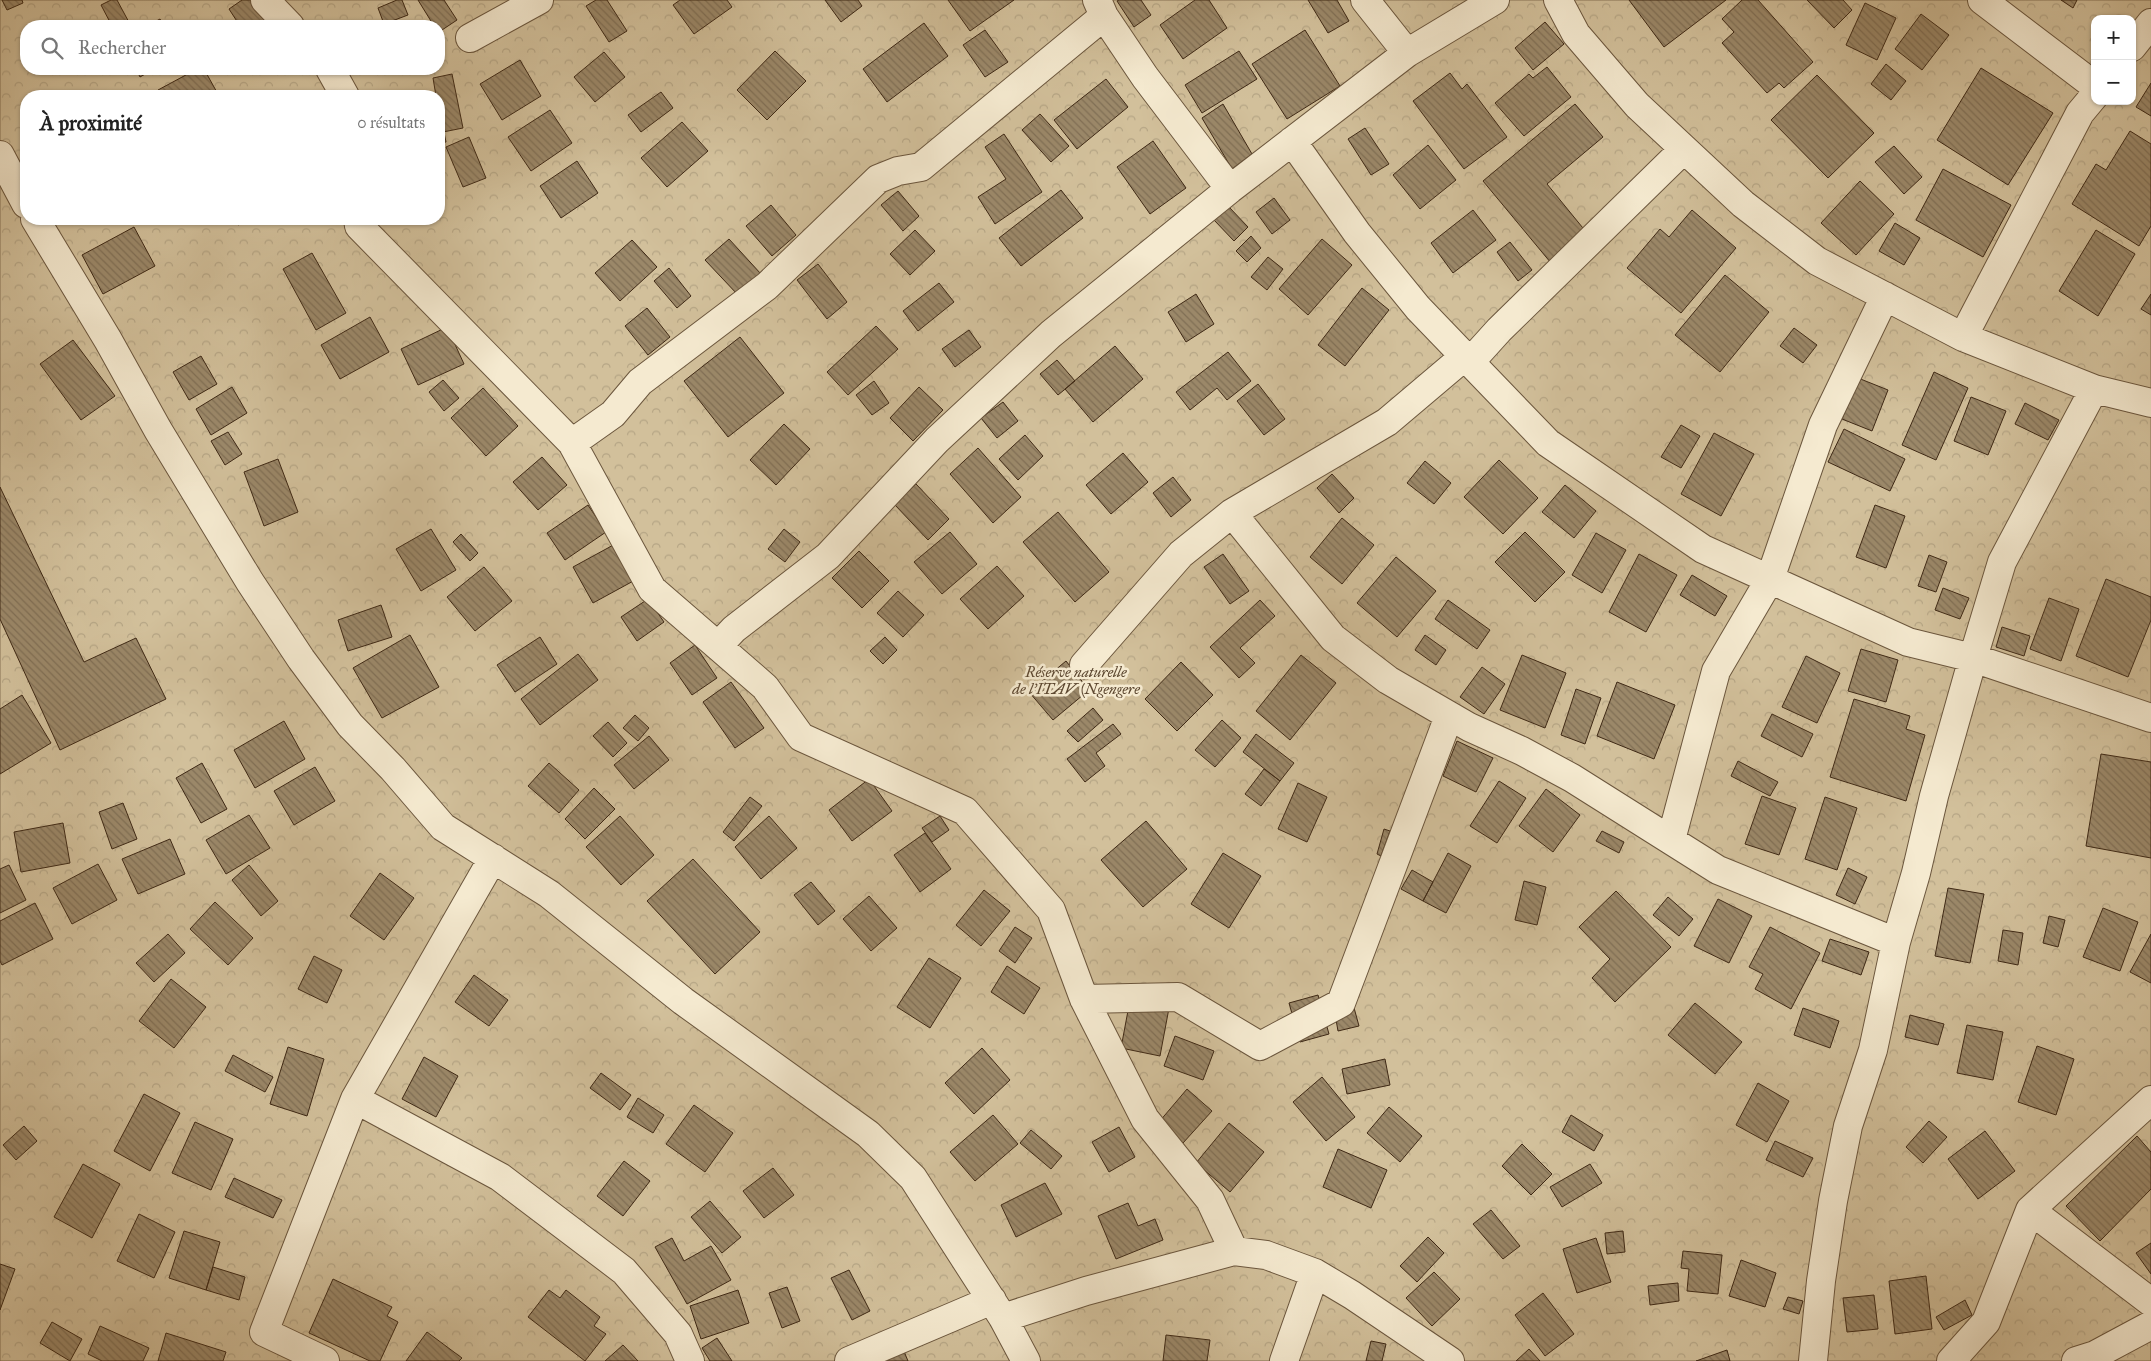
<!DOCTYPE html>
<html lang="fr">
<meta charset="utf-8">
<style>
body{margin:0;font-family:"IM FELL Great Primer",serif;background:#f6f6f6;color:#222}
.controls{position:absolute;right:15px;top:15px;display:grid;overflow:hidden;border-radius:10px;box-shadow:0 1px 4px #0004}
.controls button{width:45px;height:45px;display:grid;place-items:center;padding:0;border:0;border-bottom:1px solid #e0e0e0;background:#fff;color:#222;font:25px sans-serif}
.list{margin:0;padding:0;list-style:none}
h2{display:flex;justify-content:space-between;align-items:center;height:65px;margin:0;padding:0 20px;font-size:21px}
h2 small{font-size:16px;font-weight:400;color:#767676}
.icon{flex:none;width:28px;height:28px;fill:none;stroke:currentColor;stroke-width:2;stroke-linecap:round;stroke-linejoin:round}
.map{position:relative;flex:none;width:2151px;height:1361px;overflow:hidden}
.search{position:absolute;background:#fff;box-shadow:0 1px 4px #0004;left:20px;top:20px;width:425px;height:55px;display:flex;align-items:center;gap:12px;box-sizing:border-box;padding:0 18px;border-radius:20px;color:#767676;font-size:19px}
.panel{position:absolute;background:#fff;box-shadow:0 1px 4px #0004;left:20px;top:90px;width:425px;height:135px;border-radius:20px}
.map>svg:first-child{display:block}
.park{fill:url(#park-crowns);stroke:#887458;fill-rule:evenodd}
.building{fill:url(#building-back-hatch);stroke:#3f2915}
.lines{fill:none;stroke-linecap:round;stroke-linejoin:round}
.minor-casing{stroke:#6b563d;stroke-width:30}
.minor{stroke:#f5ead0;stroke-width:28}
.labels{text-anchor:middle;stroke-width:5;stroke-linejoin:round;paint-order:stroke}
.park-label{font-size:15px;font-style:italic;fill:#5c4730;stroke:#f5ead0}
</style>
<div class="map">
<svg width="2151" height="1361" viewBox="0 0 2151 1361">
<defs>
<pattern id="park-crowns" width="20" height="18" patternUnits="userSpaceOnUse" patternTransform="scale(1.25)"><rect width="20" height="18" fill="#d2c09b"/><path d="M2 6a3 3 0 1 1 6 0M12 15a3 3 0 1 1 6 0" fill="none" stroke="#b5a585"/></pattern>
<pattern id="building-back-hatch" width="6" height="6" patternUnits="userSpaceOnUse" patternTransform="scale(1.25)"><rect width="6" height="6" fill="#9b8869"/><path d="M-1 5l2 2M0 0l6 6M5-1l2 2" fill="none" stroke="#806f55"/></pattern>
</defs>
<rect width="100%" height="100%" fill="#f0dfb6"/>
<filter id="stains"><feTurbulence type="fractalNoise" baseFrequency=".004" numOctaves="4"/><feColorMatrix values="0 0 0 0 .2 0 0 0 0 .09 0 0 0 0 .02 0 0 0 .5 -.17"/></filter>
<radialGradient id="worn" r=".72"><stop offset=".6" stop-color="#630" stop-opacity="0"/><stop offset="1" stop-color="#630" stop-opacity=".3"/></radialGradient>
<path class="park" d="M0,0h2151v1361h-2151zM2095,19h37v82h-37zM26,26h413v43h-413zM26,96h413v123h-413z"/>
<path class="building" d="M2,0h20l1,3 -16,7z
M111,0h6l14,26h-19l-11,-21z
M242,0h20l17,26h-39l-11,-17z
M397,0h5l6,15 -24,9 -6,-16z
M418,0h26l13,20 -18,12v-6h-5z
M596,0h11l20,31 -18,11 -23,-36z
M680,0h47l5,7 -38,27 -21,-29z
M825,0h33l4,6 -21,16z
M948,0h66l-44,31z
M1119,0h22l10,15 -17,12 -17,-26z
M1195,0h14l18,28 -44,31 -23,-34z
M1308,0h29l12,21 -21,12z
M1629,0h97l-62,47z
M1742,0h16l55,62 -29,26 -5,-5 -12,10 -45,-50 12,-11 -12,-13z
M1807,0h36l9,10 -18,18z
M2061,0h16l-4,8z
M1865,3l31,15 -19,42 -31,-15z
M1921,14l28,21 -27,35 -27,-21z
M160,19l4,7h-17z
M1545,22l19,22 -31,26 -18,-22z
M924,23l24,33 -61,46 -24,-33z
M985,30l23,32 -23,15 -22,-32z
M1305,30l35,56 -53,33 -35,-55z
M775,51l31,30 -39,39 -30,-30z
M1239,51l18,28 -55,34 -17,-28z
M604,52l21,25 -30,25 -21,-25z
M520,60l21,36 -39,24 -22,-36z
M1886,64l20,17 -15,19 -20,-16z
M1547,67l24,30 -47,39 -29,-33 34,-29 4,4z
M1981,68l72,45 -45,72 -71,-45z
M136,69h18l-14,8z
M197,69h7l15,27h-58l-3,-6z
M1450,73l12,16 5,-5 40,53 -43,32 -51,-68z
M452,74l11,54 -20,4 -4,-24v-12h-3l-3,-18z
M1817,75l57,58 -46,45 -57,-58z
M1106,79l22,28 -51,42 -23,-29z
M2151,83v33l-15,-9z
M661,92l12,16 -32,24 -13,-17z
M1223,104l29,50 -20,15 -30,-51z
M1575,104l28,33 -56,47 40,49 -36,30 -68,-82z
M439,108l7,34 -7,1z
M550,110l22,33 -41,28 -23,-34z
M1040,114l29,32 -18,16 -29,-32z
M682,122l26,29 -41,36 -26,-29z
M1365,128l24,36 -18,11 -23,-36z
M2130,131l21,13v82l-12,20 -67,-42 24,-40 10,6z
M1004,134l38,58 -47,32 -17,-27 28,-18 -21,-32z
M469,137l17,41 -23,9 -17,-40z
M1153,141l33,47 -36,26 -33,-47z
M1428,145l28,35 -36,29 -27,-34z
M1894,146l28,31 -18,17 -29,-32z
M577,161l21,32 -37,25 -21,-32z
M1943,169l68,36 -28,52 -67,-37z
M1860,181l34,33 -38,41 -35,-32z
M1061,190l22,28 -62,48 -22,-28z
M898,191l21,25 -16,15 -22,-26z
M1274,198l16,22 -18,14 -16,-22z
M771,205l25,30 -24,21 -26,-30z
M1229,207l19,20 -14,14 -20,-21z
M1473,210l23,30 -43,33 -22,-30z
M1692,210l44,38 -55,65 -54,-45 33,-39 9,8z
M72,219h12l-8,5z
M235,219h14l-11,6z
M1895,223l25,15 -16,27 -25,-14z
M134,227l21,39 -52,28 -21,-39z
M915,230l20,21 -25,24 -20,-21z
M2096,230l39,24 -37,62 -39,-25z
M1251,236l10,12 -14,14 -11,-11z
M729,239l32,35 -23,21 -33,-35z
M1322,239l30,26 -44,50 -29,-26z
M632,240l25,27 -37,34 -25,-28z
M1510,242l22,28 -14,11 -21,-29z
M312,253l34,60 -30,17 -33,-61z
M1268,257l15,12 -16,21 -16,-13z
M818,264l29,38 -20,17 -30,-39z
M669,268l22,28 -14,12 -23,-27z
M1725,275l44,37 -49,60 -45,-37z
M939,283l15,19 -36,29 -15,-20z
M1362,288l27,22 -44,56 -27,-21z
M1196,294l18,30 -28,18 -18,-30z
M2151,294v21l-10,-6z
M647,308l23,29 -22,18 -23,-29z
M370,317l19,35 -49,27 -19,-34z
M876,326l22,23 -50,46 -21,-23z
M447,327l17,37 -46,21 -17,-36z
M1794,328l23,17 -14,18 -23,-17z
M969,330l12,17 -26,20 -13,-18z
M740,337l44,56 -56,44 -44,-56z
M73,340l42,56 -34,24 -41,-56z
M1115,346l28,33 -50,43 -28,-33z
M1228,352l23,29 -24,19 -10,-12 -27,22 -14,-18z
M201,356l16,28 -28,16 -16,-28z
M1057,360l18,21 -17,14 -18,-21z
M1934,372l34,16 -32,72 -34,-15z
M1858,378l30,12 -16,41 -30,-12z
M443,380l16,18 -15,13 -15,-19z
M874,381l15,22 -17,12 -16,-20z
M1258,384l27,35 -21,16 -27,-34z
M232,387l15,26 -36,22 -15,-26z
M919,387l24,23 -30,31 -23,-23z
M483,388l35,38 -32,30 -35,-38z
M1971,397l35,14 -18,44 -34,-14z
M1003,402l15,19 -21,17 -16,-20z
M2025,403l34,17 -11,20 -33,-16z
M784,424l26,25 -34,36 -26,-25z
M1681,425l19,11 -19,32 -20,-11z
M1844,429l61,30 -15,32 -62,-29z
M228,432l14,22 -17,11 -14,-24z
M1714,433l40,21 -33,62 -40,-22z
M1025,435l18,21 -25,24 -19,-21z
M978,448l43,49 -28,26 -43,-49z
M1123,453l25,29 -37,32 -25,-29z
M542,457l25,28 -29,25 -25,-28z
M278,459l20,53 -34,14 -20,-54z
M1499,460l39,38 -35,36 -39,-37z
M1425,461l26,22 -17,21 -27,-21z
M1332,474l22,24 -15,15 -22,-25z
M1173,477l18,23 -20,17 -18,-24z
M916,484l33,35 -21,21 -33,-35z
M1565,485l31,26 -22,27 -32,-26z
M0,487l84,175 52,-24 30,61 -106,51 -60,-131z
M588,505l18,27 -41,28 -18,-27z
M1875,505l30,11 -19,52 -30,-11z
M1058,512l51,60 -34,30 -52,-60z
M1342,518l32,27 -32,39 -32,-27z
M431,529l25,41 -35,21 -25,-42z
M784,529l16,13 -15,20 -17,-13z
M950,532l27,32 -35,30 -28,-32z
M1525,532l40,40 -30,30 -40,-40z
M1596,533l30,17 -24,43 -30,-18z
M461,534l17,19 -8,8 -17,-19z
M617,543l20,36 -44,24 -20,-36z
M859,551l30,30 -27,27 -30,-30z
M1223,554l26,37 -19,13 -26,-37z
M1639,554l38,21 -31,57 -37,-20z
M1929,555l18,7 -11,30 -18,-6z
M1396,557l40,34 -39,46 -40,-34z
M997,566l27,30 -36,33 -28,-30z
M484,567l28,34 -37,30 -28,-34z
M1692,575l35,21 -12,20 -35,-21z
M2106,579l45,18v23l-23,57 -52,-21z
M1943,588l26,10 -9,21 -25,-9z
M898,591l26,24 -21,22 -26,-24z
M2049,598l30,11 -18,52 -31,-12z
M648,599l16,23 -27,19 -16,-24z
M1260,600l15,16 -35,32 15,15 -16,15 -29,-31z
M1448,600l42,30 -13,19 -42,-30z
M381,605l11,32 -44,14 -10,-31z
M2002,627l28,9 -6,20 -28,-9z
M410,635l29,52 -57,31 -29,-50z
M1425,635l21,15 -10,15 -21,-15z
M540,637l17,27 -42,28 -18,-27z
M885,637l12,13 -14,14 -13,-13z
M695,645l22,33 -25,17 -22,-32z
M1861,649l37,11 -12,42 -38,-11z
M578,654l20,26 -58,45 -19,-26z
M1301,655l35,28 -46,57 -34,-29z
M1522,655l44,18 -21,55 -45,-18z
M1806,656l34,17 -23,50 -35,-16z
M1066,661l23,29 -36,30 -24,-28z
M1181,662l32,33 -36,36 -32,-32z
M1482,667l23,17 -21,30 -24,-17z
M731,682l33,46 -29,20 -32,-46z
M1617,682l58,23 -21,54 -57,-23z
M1576,689l25,9 -16,46 -24,-9z
M22,695l29,48 -51,31v-65z
M1854,699l56,17 -4,13 19,6 -19,66 -76,-24z
M1093,708l10,12 -25,22 -11,-11z
M1772,714l41,20 -11,23 -41,-21z
M635,715l14,13 -11,13 -15,-13z
M1222,720l19,18 -26,29 -20,-17z
M284,721l21,38 -50,29 -21,-38z
M608,722l19,21 -14,14 -20,-21z
M1113,724l8,10 -25,19 9,13 -20,16 -18,-23z
M1256,734l38,29 -14,18 -37,-29z
M649,736l20,24 -35,29 -20,-24z
M1457,741l36,17 -17,34 -33,-16z
M2101,754l50,8v96l-65,-12z
M1738,761l40,21 -8,14 -39,-20z
M202,763l25,46 -26,14 -25,-45z
M549,763l30,27 -20,23 -31,-27z
M315,767l20,34 -41,24 -20,-34z
M1264,769l16,12 -19,25 -16,-12z
M869,779l23,32 -40,30 -23,-31z
M1499,781l27,17 -29,45 -27,-17z
M1298,783l29,14 -20,45 -29,-13z
M594,788l21,21 -30,30 -20,-20z
M1546,789l34,26 -27,37 -34,-26z
M1762,796l34,12 -17,47 -34,-11z
M750,797l12,9 -28,35 -11,-9z
M1825,797l32,11 -20,62 -32,-11z
M123,803l14,36 -25,10 -13,-37z
M249,815l21,33 -44,26 -20,-34z
M620,816l34,39 -33,30 -35,-38z
M769,816l28,32 -36,31 -26,-32z
M940,816l9,14 -17,12 -10,-14z
M1146,821l41,48 -44,38 -42,-47z
M63,823l7,40 -49,9 -7,-40z
M1384,829l6,2 -9,25 -4,-2z
M1602,831l22,11 -5,11 -23,-12z
M925,833l26,36 -31,23 -26,-37z
M170,839l15,35 -47,20 -16,-35z
M1223,853l38,23 -32,52 -38,-24z
M1448,853l23,13 -25,47 -23,-12z
M693,859l67,73 -45,42 -68,-73z
M98,864l19,36 -45,24 -19,-36z
M9,865l17,35 -26,13v-44z
M249,865l29,36 -17,15 -29,-36z
M1848,868l19,9 -12,27 -19,-9z
M1412,870l21,12 -10,19 -22,-12z
M380,873l34,25 -30,42 -34,-24z
M1524,881l22,6 -9,38 -22,-5z
M811,882l24,29 -17,14 -24,-30z
M1948,888l36,6 -14,69 -35,-7z
M984,890l26,21 -29,35 -25,-21z
M1616,891l55,56 -56,55 -23,-24 18,-19 -31,-32z
M869,896l28,32 -26,23 -28,-32z
M1668,897l25,22 -14,17 -26,-21z
M1718,899l34,17 -23,47 -35,-17z
M215,902l38,36 -25,27 -38,-36z
M35,903l18,36 -51,26 -2,-4v-40z
M2103,908l35,14 -18,49 -37,-14z
M2049,916l16,4 -7,27 -15,-4z
M1015,927l17,11 -17,25 -16,-12z
M1770,927l50,26 -29,56 -36,-20 8,-15 -14,-7z
M2003,930l20,3 -5,32 -20,-4z
M168,934l17,19 -31,29 -18,-19z
M2151,934v49l-21,-11z
M1830,939l39,13 -8,23 -39,-14z
M314,956l28,14 -15,33 -29,-14z
M929,958l32,20 -31,50 -33,-21z
M1007,966l33,22 -16,26 -33,-22z
M474,975l34,25 -19,26 -34,-24z
M171,979l35,28 -32,41 -35,-27z
M1318,995l11,39 -29,8 -11,-39z
M1130,1000l39,8 -9,48 -39,-8z
M1695,1003l47,39 -27,32 -47,-39z
M1353,1004l6,22 -21,5 -4,-23z
M1803,1008l36,13 -9,27 -36,-13z
M1910,1015l34,9 -6,21 -33,-8z
M1967,1025l36,7 -10,48 -36,-7z
M1175,1036l39,15 -11,29 -39,-14z
M2037,1046l37,13 -18,56 -38,-13z
M288,1047l36,12 -17,57 -37,-12z
M982,1048l28,32 -36,34 -29,-31z
M233,1055l40,22 -8,15 -40,-21z
M424,1057l34,19 -22,41 -34,-18z
M1385,1059l5,26 -43,9 -5,-25z
M601,1073l30,22 -11,15 -30,-22z
M1322,1077l33,40 -29,24 -33,-39z
M1758,1083l31,18 -22,41 -31,-17z
M1187,1089l25,22 -29,32 -24,-21z
M144,1094l36,19 -30,58 -36,-20z
M638,1098l26,17 -11,18 -26,-16z
M694,1105l39,28 -28,39 -39,-28z
M1389,1107l33,29 -22,26 -33,-29z
M993,1115l25,29 -43,37 -25,-29z
M1571,1115l32,20 -9,16 -32,-19z
M1929,1121l18,16 -24,26 -17,-16z
M195,1122l38,17 -22,51 -39,-17z
M1229,1123l35,29 -34,40 -34,-29z
M24,1126l13,15 -21,19 -13,-15z
M1119,1127l16,30 -26,15 -17,-30z
M1031,1130l31,26 -11,13 -31,-26z
M1985,1131l30,40 -37,28 -30,-40z
M2137,1136l14,16v37l-51,52 -34,-35z
M1775,1141l38,17 -10,19 -37,-17z
M1522,1144l30,30 -21,21 -29,-29z
M1338,1149l49,21 -16,38 -48,-21z
M624,1161l26,20 -27,35 -26,-20z
M83,1164l37,20 -28,54 -38,-21z
M1590,1164l12,19 -40,24 -12,-20z
M773,1168l21,27 -30,23 -21,-27z
M234,1178l48,22 -9,18 -48,-21z
M1045,1183l17,31 -46,23 -15,-32z
M710,1201l31,36 -19,16 -31,-36z
M1128,1203l10,23 17,-7 8,21 -47,19 -18,-43z
M1491,1210l29,36 -17,13 -30,-35z
M139,1214l36,18 -21,46 -37,-17z
M184,1231l36,11 -14,48 -37,-12z
M1623,1231l2,21 -18,2 -2,-21z
M1428,1237l16,16 -27,29 -17,-16z
M672,1238l12,23 27,-15 20,34 -44,24 -32,-57z
M1596,1238l15,44 -34,11 -14,-44z
M2151,1243v31l-15,-21z
M1683,1251l39,4 -4,39 -31,-3 2,-22 -8,-1z
M1741,1260l35,13 -11,34 -36,-11z
M0,1264l15,5 -15,41z
M213,1267l32,10 -6,23 -33,-10z
M849,1270l21,41 -18,9 -21,-42z
M1434,1272l26,27 -28,27 -26,-28z
M1926,1276l6,53 -37,5 -6,-53z
M333,1279l59,28 -5,9 11,6 -18,39h-10l-61,-28z
M1678,1283l1,18 -29,4 -2,-19z
M787,1287l13,34 -18,7 -13,-35z
M549,1290l11,8 6,-8 34,27 -6,9 12,8 -21,27 -57,-44z
M738,1290l11,33 -48,16 -11,-33z
M1543,1293l31,41 -29,22 -30,-41z
M1874,1295l4,34 -31,3 -4,-34z
M1788,1297l15,4 -4,13 -16,-5z
M1965,1300l7,15 -28,15 -8,-13z
M52,1322l30,17 -12,22 -30,-18z
M100,1326l49,22 -6,13h-41l-14,-7z
M427,1332l35,26 -3,3h-53z
M166,1333l60,19 -3,9h-65z
M1166,1335l44,5 -3,21h-44z
M717,1338l15,23h-22l-8,-13z
M1371,1341l15,3 -4,17h-16z
M623,1345l15,16h-33z
M903,1349l5,12h-24z
M1529,1349l11,12h-24z
M1727,1350l3,11h-34z"/>
<g class="lines">
<g class="minor-casing">
<path id="minor" d="M265,0l25,26
M1097,0l7,16 41,61 85,112
M1365,0l42,53
M1558,0l18,34 61,71 106,99 74,57 146,76 131,52 57,14
M1982,0l113,86
M470,38l69,-38
M2132,47l19,-24
M330,69l15,27
M1292,141l65,92 61,75 130,135 155,106 205,93 65,16 178,60
M0,155l26,49
M35,219l73,121 50,90 92,152 51,77 49,66 43,44 50,58 106,67 134,107 185,133 45,44 90,140 23,43
M358,219l1,7 213,217 80,146 113,98 36,50 164,74 86,99 33,89 61,120 65,81 24,51
M1963,337l117,-224 15,-18
M1471,361l28,-31 184,-180
M572,443l41,-29 27,-32 127,-96 111,-107 20,-8 23,-4 183,-151
M1232,513l101,125 55,42 81,47 53,24 50,27 146,92 178,72
M718,646l16,-17 94,-73 109,-116 114,-106 179,-145 177,-136 88,-53
M1084,665l97,-111 51,-41 155,-91 78,-66
M1671,840l45,-169 54,-92 53,-154 62,-129
M1084,999l94,-2 82,49 81,-43 108,-287
M355,1099l145,78 124,94 54,63 12,27
M2030,1210l121,92
M1003,1318l83,-27 148,-40 32,4 49,18 37,22 98,66
M325,1361l-61,-29 91,-233 138,-241
M849,1361l143,-61
M1284,1361l31,-88
M1813,1361l8,-80 12,-80 15,-75 25,-76 23,-108 20,-69 18,-77 39,-138 29,-96 92,-173
M1951,1361l35,-39 44,-112 121,-110
M2076,1361l19,-6 56,-30"/>
</g>
<use href="#minor" class="minor"/>
</g>
<g class="labels">
<g class="park-label">
<text x="1076" y="677">Réserve naturelle<tspan x="1076" dy="17">de l'ITAV (Ngengere</tspan></text>
</g>
</g>
<rect width="100%" height="100%" filter="url(#stains)"/>
<rect width="100%" height="100%" fill="url(#worn)"/>
</svg>
<div class="controls">
<button>+</button>
<button>−</button>
</div>
<div class="search"><svg class="icon" aria-label="search" viewBox="0 0 24 24"><circle cx="10" cy="10" r="6"/><path d="M15 15l6 6"/></svg>Rechercher</div>
<section class="panel">
<h2>À proximité<small>0 résultats</small></h2>
<ul class="list">
</ul>
</section>
</div>
